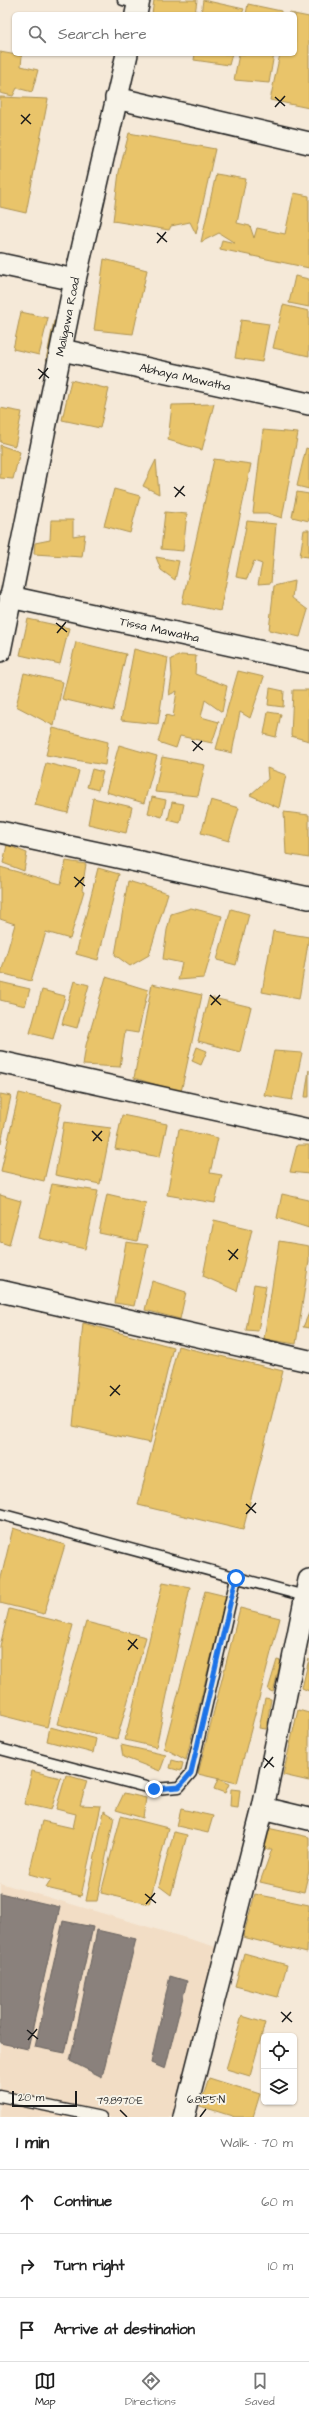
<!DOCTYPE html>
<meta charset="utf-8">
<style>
body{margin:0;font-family:"Architects Daughter",sans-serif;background:#f2f2f2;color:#222}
.controls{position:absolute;right:12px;bottom:12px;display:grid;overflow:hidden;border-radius:6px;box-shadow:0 1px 3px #0004}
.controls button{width:36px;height:36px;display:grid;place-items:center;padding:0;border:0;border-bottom:1px solid #e0e0e0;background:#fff;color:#222;font:20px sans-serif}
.scale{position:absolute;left:12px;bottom:10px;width:65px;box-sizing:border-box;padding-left:4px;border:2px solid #1c1c1c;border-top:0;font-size:11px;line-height:14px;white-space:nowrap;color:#1c1c1c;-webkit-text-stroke:3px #f7f3e8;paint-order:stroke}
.stop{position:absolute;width:12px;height:12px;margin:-9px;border:3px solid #1a73e8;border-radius:50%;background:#fff}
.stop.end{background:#1a73e8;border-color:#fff;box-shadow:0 1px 4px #0008}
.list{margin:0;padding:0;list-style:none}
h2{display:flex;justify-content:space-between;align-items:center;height:52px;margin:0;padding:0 16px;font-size:17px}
h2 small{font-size:13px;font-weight:400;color:#767676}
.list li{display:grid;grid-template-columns:26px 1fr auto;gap:12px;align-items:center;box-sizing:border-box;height:64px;padding:0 16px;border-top:1px solid #e0e0e0}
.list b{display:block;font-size:15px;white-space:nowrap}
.list em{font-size:13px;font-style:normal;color:#767676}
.icon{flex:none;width:22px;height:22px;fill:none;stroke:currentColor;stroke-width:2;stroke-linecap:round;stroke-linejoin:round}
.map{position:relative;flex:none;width:309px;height:2117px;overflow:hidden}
.search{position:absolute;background:#fff;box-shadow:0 1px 3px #0004;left:12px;right:12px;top:12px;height:44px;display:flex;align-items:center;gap:10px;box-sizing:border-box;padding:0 14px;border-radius:6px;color:#767676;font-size:15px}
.sheet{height:244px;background:#fff}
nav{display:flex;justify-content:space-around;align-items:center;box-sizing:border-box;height:56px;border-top:1px solid #e0e0e0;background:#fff;font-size:11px;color:#767676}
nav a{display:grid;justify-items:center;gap:2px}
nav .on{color:#1c1c1c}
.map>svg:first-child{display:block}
.built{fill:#f2ddc5}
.homes{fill:#e9c46a;stroke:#ac9253}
.industry{fill:#8a817c;stroke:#69635f}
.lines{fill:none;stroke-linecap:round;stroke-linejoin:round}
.lane-casing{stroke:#1c1c1c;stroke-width:13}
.street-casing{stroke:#1c1c1c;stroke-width:24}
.lane{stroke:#f7f3e8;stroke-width:10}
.street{stroke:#f7f3e8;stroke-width:21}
.route{stroke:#1a73e8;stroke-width:5}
.ticks{fill:none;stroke:#1c1c1c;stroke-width:1.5}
.labels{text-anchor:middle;stroke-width:4;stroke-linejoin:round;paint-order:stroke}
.street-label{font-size:12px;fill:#1c1c1c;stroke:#f7f3e8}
.ticks-label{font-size:10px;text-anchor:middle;fill:#1c1c1c;stroke:#f7f3e8;stroke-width:4;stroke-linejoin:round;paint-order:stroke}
</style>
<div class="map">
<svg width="309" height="2117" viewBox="0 0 309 2117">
<rect width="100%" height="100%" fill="#f5e9d8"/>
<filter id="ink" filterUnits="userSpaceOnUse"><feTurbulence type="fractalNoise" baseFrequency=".025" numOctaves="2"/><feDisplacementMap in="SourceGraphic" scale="8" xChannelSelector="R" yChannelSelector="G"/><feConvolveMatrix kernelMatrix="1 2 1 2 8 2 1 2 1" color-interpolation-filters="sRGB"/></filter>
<g filter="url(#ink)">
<path class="built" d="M0,1883l223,66 -40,168h-183z"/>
<path class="homes" d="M154,0h43l-2,14h-43z
M203,0l41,9 -2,5h-41z
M248,4l33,7v3h-35z
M289,13l20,4v91l-39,-8 10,-46h15v-40z
M0,52l22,4 -1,10 17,4 -6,22 -15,-4 -4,8 -13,-3z
M195,54h37l-3,11 -35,-5z
M239,54h35l-5,29 -35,-3z
M0,97l48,2 -22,114 -26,-6z
M129,133l86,16 -19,85 -6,-12 -19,4 -2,4 -56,-9 6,-49z
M216,174l30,5 -9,44 13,3 4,12 3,-10 28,6 9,-41 15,3v72l-89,-19 2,-9 13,3 -16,-10 -18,9z
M104,259l43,11 -14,64 -39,-4z
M295,276l14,3v28l-20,-4z
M283,305l26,6v45l-36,-8z
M21,312l27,6 -9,37 -26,-6z
M241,320l28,4 -7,38 -27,-4z
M54,321l12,2 -8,40 -12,-3z
M71,380l38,9 -9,39 -38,-8z
M214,404l-12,46 -34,-10 4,-35z
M0,408l22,4 -7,34 -15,-4z
M263,430l35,3 -16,85 -15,-5h-14z
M0,445l20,7 -7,27 -13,-1z
M306,448l3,1v40l-12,-3z
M214,459l37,5 -31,147 -38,-8z
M156,460l3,34 -16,-8z
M114,489l26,7 -10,37 -26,-7z
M297,492l12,2v27l-17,-4z
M165,512l22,2 -4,37 -22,-2z
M51,520h22v16l12,-2 -3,23 -48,-3 1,-11 15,-3z
M247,521l29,3 -5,59 -13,1 4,-20 -8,-3 -7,18 -11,-2z
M304,530h5v27l-9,-1z
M156,557l23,4 -4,19 -14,-10z
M294,581l-2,17 16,12 -8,27 -31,-7 5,-44z
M28,619l41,9 -9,36 -40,-9z
M76,642l50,12 -13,57 -51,-12z
M134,649l34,9 -10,66 -37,-4z
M181,655l15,1 -1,18 32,12 -5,26 -17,-12 -4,17 18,5 -7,21 -32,-7 -4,12 -18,-6 8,-27 7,2 4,-26 -8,4 3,-19 -1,-17z
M238,671l26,6 -14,41 -10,-6 -8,41 -16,-4z
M24,673l39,9 -9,44 -38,-20z
M270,688l14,3 -1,16 -15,-2z
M293,690h16v51l-18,-5z
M268,712l13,2 -5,23 -12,-3z
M53,728l55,14 -3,23 -59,-10z
M119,745l38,11 -13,47 -38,-11z
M162,757l43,8 -7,31 -43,-4z
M46,763l33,8 -11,42 -33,-8z
M267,768l19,7 -7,33 -29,-13 18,-16z
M92,769l11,3 -5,18 -11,-3z
M152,797l14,3 -4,17 -14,-4z
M93,798l39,9 -6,26 -38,-9z
M211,800l28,8 -10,33 -28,-8z
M172,802l12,2 -4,19 -12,-3z
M284,812l25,3v43l-23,-4z
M7,845l20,8 -3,18 -21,-8z
M66,861l20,3 -4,26 2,1 -14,48 -24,-7 -15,49 -30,-8 14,-49 -15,-5v-52l61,17z
M98,868l21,6 -21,86 -22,-6z
M128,881l40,12 -19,62 -19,11 -15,-11z
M191,908l31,8 -18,62 -26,2 4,-17 -19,-4 4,-29 4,-16z
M231,909l18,5 -13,51 -19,-5z
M273,931l36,6 -10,62 -37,-7z
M106,977l42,13 -10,43 -13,-2 -5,36 -37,-2 3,-20z
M74,981l15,4 -12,43 -15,-4z
M0,982l30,7 -5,17 -25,-6z
M152,984l50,11 -21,97 -47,-14z
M42,990l23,6 -12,43 -23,-6z
M209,997l42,10 -11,45 -42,-11z
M197,1047l10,4 -6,14 -9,-4z
M274,1051l28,2 -10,47 -28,-5z
M309,1070v27h-4z
M19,1093l43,10 -18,78 -43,-10z
M0,1094l11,2 -10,47h-1z
M122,1115l45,9 -7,33 -45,-8z
M64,1122l47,6 -11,56 -45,-9z
M179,1129l39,9 -8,35 12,2 -7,28 -48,-8z
M297,1145h12v29l-19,-2z
M52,1184l46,7 -13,58 -46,-11z
M107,1194l39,9 -9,38 -38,-8z
M282,1194l27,6v28l-32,-10z
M0,1195l21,6 -12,44 -9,-3z
M214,1220l38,9 -15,62 -34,-15z
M279,1241l30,5v15l-13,83 -32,-5z
M126,1242l22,3 -14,61 -19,-3z
M152,1281l34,11 -6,27 -35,-9z
M254,1284l12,2 -8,45 -12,-1z
M309,1313v15l-6,-1z
M83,1323l90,24 -23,96 -77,-17z
M178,1346l105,25 -40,159 -105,-25z
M13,1528l52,17 -21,69 -44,-11v-21z
M163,1582l27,5 -34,160 -31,-7z
M205,1591l21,5 -40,164 -22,-12z
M240,1608l40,10 -43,165 -39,-9z
M9,1609l64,16 -26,102 -47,-12v-69z
M86,1622l60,15 -29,102 -60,-15z
M309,1659v32l-7,-3z
M277,1660l4,1 -8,31 -5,-2z
M265,1698l6,1 -5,30 -7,-1z
M298,1710l11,3v68l-26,-6z
M50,1727l46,12 -3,14 -46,-12z
M121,1745l45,10 -6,16 -37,-14z
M172,1760l11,3 -2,8 -11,-3z
M32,1771l29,7 -10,32 -27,-6z
M66,1775l21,6 -7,24 21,1 -20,90 -35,-8 5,-8 -22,-6 13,-53 31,7 3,-14 -20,-5z
M218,1779l11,5 -4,9 -11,-4z
M231,1789l9,1 -2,18 -8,-1z
M124,1793l22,5 -3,20 -27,-8z
M181,1809l32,7 -5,17 -31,-7z
M104,1811l10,6 -17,84h-11z
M121,1816l47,12 -19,76 -48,-11z
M263,1827l46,10v34l-5,21 -44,-10 12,-33h-13z
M174,1832l13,3 -16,60 -12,-9z
M255,1894l54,11 -2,48 -64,-16z
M244,1953l43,12 -9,32 -43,-11z
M242,2016l23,7 -15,53 -24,-7z
M209,2078l51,16 -7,23h-18l-35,-11z"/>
<path class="industry" d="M0,1893l60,14 -32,142 -28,-6z
M63,1921l30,6 -28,126 -30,-6z
M97,1930l39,9 -34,138 -32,-16z
M170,1976l17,5 -22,88 -14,-6z"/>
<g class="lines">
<g class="lane-casing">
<path id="lane" d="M123,0l16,4
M0,1514l305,82
M0,1749l154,40 25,-2 12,-14 45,-195
M0,2096l101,21"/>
</g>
<g class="street-casing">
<g id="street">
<path d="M136,14l3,-14"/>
<path d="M116,98l193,45"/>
<path d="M0,264l75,16"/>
<path id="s1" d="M62,350l247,54"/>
<path id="s2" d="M10,597l299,65"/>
<path id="s3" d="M0,651l75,-371 52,-226"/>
<path d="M0,832l309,66"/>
<path d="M0,1062l309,68"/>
<path d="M0,1291l309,70"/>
<path d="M263,1808l46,11"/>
<path d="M184,2117l79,-309 46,-228"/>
</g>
</g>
<use href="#lane" class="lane"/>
<use href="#street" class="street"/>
</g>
</g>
<g class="lines" filter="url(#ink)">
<path class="route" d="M154,1789l25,-2 12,-14 45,-195"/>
</g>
<path class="ticks" d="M275,97l10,9M275,107l10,-11M21,115l10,9M21,124l9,-10M157,233l10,9M157,243l9,-11M38,369l11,9M39,379l9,-11M174,487l11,9M175,497l9,-11M56,623l11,9M57,633l9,-11M192,741l11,9M193,751l9,-10M74,877l11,9M75,887l9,-10M210,995l11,10M211,1005l9,-10M92,1131l10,10M93,1141l9,-10M228,1250l10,9M229,1260l9,-11M110,1386l10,9M110,1396l10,-11M246,1504l10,9M246,1514l10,-11M128,1640l10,9M128,1650l9,-11M264,1758l10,9M264,1768l9,-11M145,1894l11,9M146,1904l9,-11M281,2012l11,10M282,2022l9,-10M27,2030l11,9M28,2040l9,-11M120,2110l7,7M200,2117l6,-8"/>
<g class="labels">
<g class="street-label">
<text dy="4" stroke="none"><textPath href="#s3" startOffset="341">Maligawa Road</textPath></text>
<text dy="4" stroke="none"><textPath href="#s1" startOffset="126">Abhaya Mawatha</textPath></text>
<text dy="4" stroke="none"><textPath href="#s2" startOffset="153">Tissa Mawatha</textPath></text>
</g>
</g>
<g class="ticks-label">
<text x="206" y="2103">6.8155°N</text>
<text x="120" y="2104">79.8970°E</text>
</g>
</svg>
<div class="controls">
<button><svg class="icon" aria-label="locate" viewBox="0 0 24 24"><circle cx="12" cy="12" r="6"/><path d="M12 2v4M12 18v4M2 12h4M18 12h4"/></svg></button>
<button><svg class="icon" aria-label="layers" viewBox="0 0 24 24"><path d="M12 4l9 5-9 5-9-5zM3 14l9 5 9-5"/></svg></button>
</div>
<div class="scale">20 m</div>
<div class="stop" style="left:236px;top:1578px"></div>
<div class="stop end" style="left:154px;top:1789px"></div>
<div class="search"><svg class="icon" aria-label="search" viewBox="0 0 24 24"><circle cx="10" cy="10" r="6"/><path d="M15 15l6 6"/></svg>Search here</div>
</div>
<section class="sheet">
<h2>1 min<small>Walk · 70 m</small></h2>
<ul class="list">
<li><svg class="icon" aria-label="ahead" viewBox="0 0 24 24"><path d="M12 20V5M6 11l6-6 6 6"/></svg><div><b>Continue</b></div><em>60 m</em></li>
<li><svg class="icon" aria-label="right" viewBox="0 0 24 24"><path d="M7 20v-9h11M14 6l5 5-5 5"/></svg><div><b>Turn right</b></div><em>10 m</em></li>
<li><svg class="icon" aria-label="arrive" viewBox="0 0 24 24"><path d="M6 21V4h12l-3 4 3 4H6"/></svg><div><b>Arrive at destination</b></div></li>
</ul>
</section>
<nav>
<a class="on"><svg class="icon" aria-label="map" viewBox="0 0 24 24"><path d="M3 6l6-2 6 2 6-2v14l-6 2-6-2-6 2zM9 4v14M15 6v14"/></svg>Map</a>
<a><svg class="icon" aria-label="directions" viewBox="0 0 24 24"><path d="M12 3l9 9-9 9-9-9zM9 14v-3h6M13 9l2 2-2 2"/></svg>Directions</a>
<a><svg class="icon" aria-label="saved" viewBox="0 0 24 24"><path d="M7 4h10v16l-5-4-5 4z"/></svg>Saved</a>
</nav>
